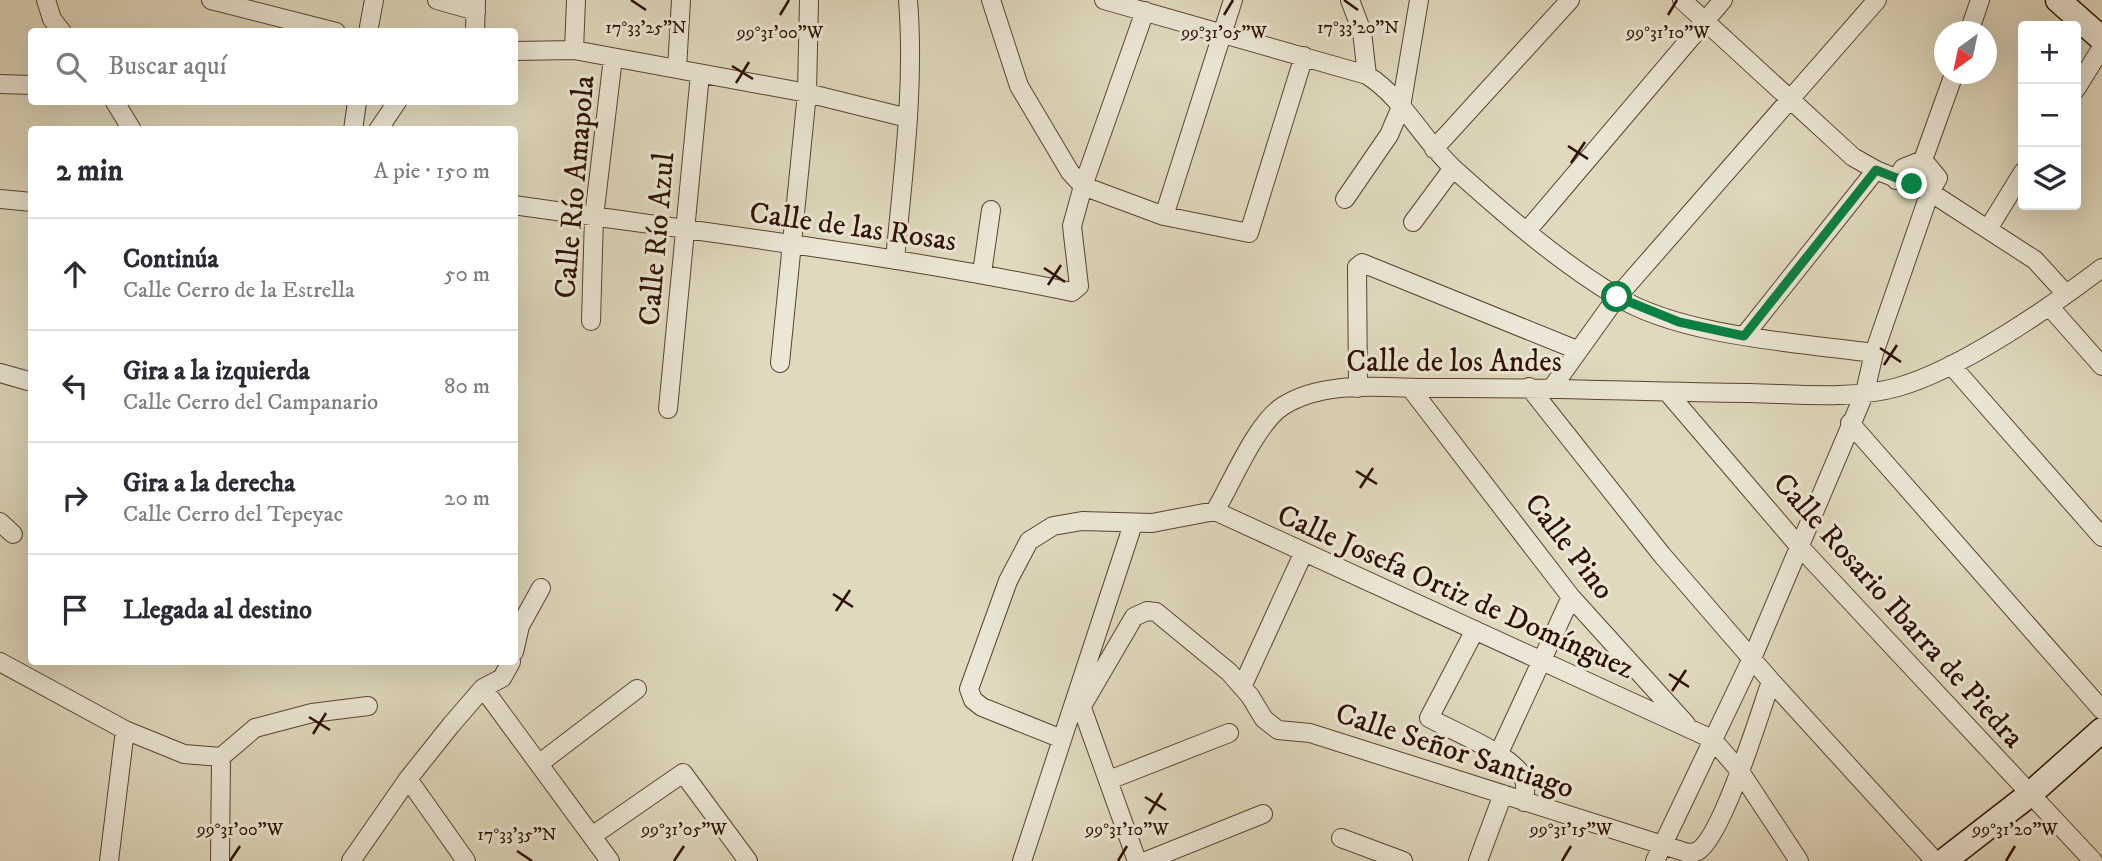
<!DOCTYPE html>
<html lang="es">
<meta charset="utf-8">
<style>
body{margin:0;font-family:"IM FELL DW Pica",serif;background:#f7f7f7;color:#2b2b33}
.controls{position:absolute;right:21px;top:21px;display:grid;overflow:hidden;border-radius:7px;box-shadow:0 7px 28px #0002}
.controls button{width:63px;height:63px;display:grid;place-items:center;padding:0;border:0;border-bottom:2px solid #e1e1e2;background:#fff;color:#2b2b33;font:35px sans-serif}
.compass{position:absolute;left:1934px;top:21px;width:63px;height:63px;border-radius:50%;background:#fff;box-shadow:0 7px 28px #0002;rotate:213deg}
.stop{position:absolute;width:21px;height:21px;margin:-16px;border:5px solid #0b8043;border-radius:50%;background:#fff}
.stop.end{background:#0b8043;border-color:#fff;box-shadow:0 2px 7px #0008}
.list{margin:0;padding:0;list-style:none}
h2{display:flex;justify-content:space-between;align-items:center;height:91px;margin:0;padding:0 28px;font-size:30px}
h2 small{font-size:23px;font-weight:400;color:#7c7c81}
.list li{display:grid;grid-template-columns:46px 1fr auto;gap:21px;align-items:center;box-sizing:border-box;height:112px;padding:0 28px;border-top:2px solid #e1e1e2}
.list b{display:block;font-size:26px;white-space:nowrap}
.list p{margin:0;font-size:23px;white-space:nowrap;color:#7c7c81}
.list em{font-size:23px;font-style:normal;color:#7c7c81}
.icon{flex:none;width:38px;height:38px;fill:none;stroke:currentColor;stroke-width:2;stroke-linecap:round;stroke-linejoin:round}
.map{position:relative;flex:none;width:2102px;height:861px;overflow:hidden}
.search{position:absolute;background:#fff;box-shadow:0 7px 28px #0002;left:28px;top:28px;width:490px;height:77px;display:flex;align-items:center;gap:18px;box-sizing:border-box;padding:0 24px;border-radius:7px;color:#7c7c81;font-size:26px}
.panel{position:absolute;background:#fff;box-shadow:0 7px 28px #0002;left:28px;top:126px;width:490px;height:539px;border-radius:7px}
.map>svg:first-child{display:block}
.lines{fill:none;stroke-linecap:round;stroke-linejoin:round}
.street-casing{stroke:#5a4230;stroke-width:20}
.secondary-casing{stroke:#2e1000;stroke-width:27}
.street{stroke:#ebe6d5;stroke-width:18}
.secondary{stroke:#ebe6d5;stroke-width:24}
.route{stroke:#0b8043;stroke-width:9}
.ticks{fill:none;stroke:#2e1000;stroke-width:2.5}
.labels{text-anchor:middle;stroke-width:6;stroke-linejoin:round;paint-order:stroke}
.street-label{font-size:30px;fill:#2e1000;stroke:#ebe6d5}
.ticks-label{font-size:18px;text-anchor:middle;fill:#2e1000;stroke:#ebe6d5;stroke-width:6;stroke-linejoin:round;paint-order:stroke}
</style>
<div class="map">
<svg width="2102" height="861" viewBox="0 0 2102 861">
<rect width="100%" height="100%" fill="#e0d9be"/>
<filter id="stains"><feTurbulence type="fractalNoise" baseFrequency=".00286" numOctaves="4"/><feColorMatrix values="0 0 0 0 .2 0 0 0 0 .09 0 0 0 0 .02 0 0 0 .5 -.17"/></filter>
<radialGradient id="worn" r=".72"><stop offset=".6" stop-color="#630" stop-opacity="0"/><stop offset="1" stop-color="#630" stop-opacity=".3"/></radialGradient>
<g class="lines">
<g class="street-casing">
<path id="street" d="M46,0l6,19 10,13
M211,0l125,32
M437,0l39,11
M991,0l28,86 51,86 13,14 81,30 85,17 55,-177
M1104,0l263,75c36,23 55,64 86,93 50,45 105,93 163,128 64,40 183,47 258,57
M1350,0l12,32 5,43
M1682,0l171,157 23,13 54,22 105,68 31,34
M368,32l6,-32
M475,32l1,-32
M1969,32l11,-32
M574,50l2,-50
M514,51l60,-1 233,43 101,25
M677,69l4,-69
M0,84l32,1
M2076,89l26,-42
M115,102l17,28
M353,130l4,-28
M378,130l19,-28
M1434,149l136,-149
M1896,180l7,-12 20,-8 31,-86
M0,199l32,3
M1345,199l44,-64 12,-28 18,-107
M514,205c187,27 374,49 558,87l7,-6 -7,-60 11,-40 62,-175
M1164,216l69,-216
M1413,222l40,-54
M1988,229l35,-57
M1527,231l196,-231
M895,260c8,-86 20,-173 13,-260
M982,273l9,-63
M2049,306l53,60
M591,321l3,-104 19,-159
M1744,336l132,-166
M780,363l27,-270 2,-93
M1951,365l151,172
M0,373l32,9
M1529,387l133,168 109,126 164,180
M1358,388l-1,-121 5,-4 215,87
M1411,389l160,208 115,127
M1551,389l66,-92 260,-297
M1668,393l130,152 295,316
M668,409l32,-335
M1850,423l252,287
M1215,511l497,228 27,31 60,91
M0,522l13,12
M1475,630l-46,88c24,13 79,35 93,57 5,8 3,18 2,27
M514,652l6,-26 21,-38
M0,662l125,68 59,24 37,3 34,-29 57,-15 56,-7
M1242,687l61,-133
M483,688l127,173
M1078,697l59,164
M1082,706l52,-89 13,-6 9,1 73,60 21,24 14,23 14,11 32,3 378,120c2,0 9,-1 10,-2 25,-16 62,-138 73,-170
M1062,739l-80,-32 -9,-7 -4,-11 39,-108 21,-40 24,-15 29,-5 70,2 63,-12c17,-28 41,-88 68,-105 44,-28 106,-17 155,-18 104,-1 208,4 312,5 47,1 102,7 148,-6 63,-18 151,-79 204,-119
M1498,755l73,-158
M540,763l97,-74
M408,779l58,82
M1109,780l120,-47
M592,836l91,-63 65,88
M1341,838l62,23
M109,861l16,-131
M220,861l1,-104
M351,861l57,-82 43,-54 32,-37 19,-10 9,-16
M1022,861l111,-337
M1146,861l117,-47
M1478,861l25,-67
M1655,861l98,-205 112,-264 9,-39 56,-161 8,-14 -15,-18"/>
</g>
<g class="secondary-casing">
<path id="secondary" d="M2058,0l44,39
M1944,861l85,-66 73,-65"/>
</g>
<use href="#street" class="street"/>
<use href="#secondary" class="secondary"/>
</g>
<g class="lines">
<path class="route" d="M1617,297l62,25 65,14 132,-166 36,14"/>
</g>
<path class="ticks" d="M631,0l15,10M1344,0l14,10M780,15l9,-15M1224,15l9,-15M1668,15l9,-15M732,66l21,13M736,83l13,-21M1568,146l20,13M1571,163l14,-21M1044,268l21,14M1048,285l13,-20M1880,348l21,14M1884,365l13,-20M1356,471l21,13M1360,488l13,-20M833,594l20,13M836,611l14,-21M1669,674l20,13M1672,691l14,-21M309,717l21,13M313,734l13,-21M1145,797l21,13M1149,814l13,-21M517,851l15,10M230,861l10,-15M674,861l10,-15M1118,861l9,-15M1562,861l9,-15M2006,861l9,-15"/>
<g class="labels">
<g class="street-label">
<text transform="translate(574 187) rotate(-85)" y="10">Calle Río Amapola</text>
<text transform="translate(853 226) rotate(8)" y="10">Calle de las Rosas</text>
<text transform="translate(656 239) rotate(-85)" y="10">Calle Río Azul</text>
<text x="1454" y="371">Calle de los Andes</text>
<text transform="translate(1570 546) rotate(52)" y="10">Calle Pino</text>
<text transform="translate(1456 591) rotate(24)" y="10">Calle Josefa Ortiz de Domínguez</text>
<text transform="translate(1899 610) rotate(48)" y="10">Calle Rosario Ibarra de Piedra</text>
<text transform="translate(1455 750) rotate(18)" y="10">Calle Señor Santiago</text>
</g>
</g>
<g class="ticks-label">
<text x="646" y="33">17°33'25"N</text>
<text x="1358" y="33">17°33'20"N</text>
<text x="780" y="38">99°31'00"W</text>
<text x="1224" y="38">99°31'05"W</text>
<text x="1668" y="38">99°31'10"W</text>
<text x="240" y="835">99°31'00"W</text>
<text x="684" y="835">99°31'05"W</text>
<text x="1127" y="835">99°31'10"W</text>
<text x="1571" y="835">99°31'15"W</text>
<text x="2015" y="835">99°31'20"W</text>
<text x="517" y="840">17°33'35"N</text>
</g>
<rect width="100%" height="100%" filter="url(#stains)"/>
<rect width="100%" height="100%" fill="url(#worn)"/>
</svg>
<div class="controls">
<button>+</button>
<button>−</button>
<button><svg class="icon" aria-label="layers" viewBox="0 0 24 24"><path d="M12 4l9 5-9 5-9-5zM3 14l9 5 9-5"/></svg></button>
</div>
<svg class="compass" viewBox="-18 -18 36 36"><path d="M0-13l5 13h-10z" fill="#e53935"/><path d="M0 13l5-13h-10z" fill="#7c7c81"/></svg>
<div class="stop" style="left:1617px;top:297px"></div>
<div class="stop end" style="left:1912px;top:184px"></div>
<div class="search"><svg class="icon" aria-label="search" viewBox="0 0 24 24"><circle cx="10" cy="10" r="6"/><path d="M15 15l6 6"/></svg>Buscar aquí</div>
<section class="panel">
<h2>2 min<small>A pie · 150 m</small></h2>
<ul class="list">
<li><svg class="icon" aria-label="ahead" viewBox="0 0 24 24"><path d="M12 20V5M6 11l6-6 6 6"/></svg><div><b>Continúa</b><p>Calle Cerro de la Estrella</p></div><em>50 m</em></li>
<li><svg class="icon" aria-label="left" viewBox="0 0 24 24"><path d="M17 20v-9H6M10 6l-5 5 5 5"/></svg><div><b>Gira a la izquierda</b><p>Calle Cerro del Campanario</p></div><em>80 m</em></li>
<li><svg class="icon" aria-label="right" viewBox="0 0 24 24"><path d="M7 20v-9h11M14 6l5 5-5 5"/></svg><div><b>Gira a la derecha</b><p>Calle Cerro del Tepeyac</p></div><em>20 m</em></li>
<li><svg class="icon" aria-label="arrive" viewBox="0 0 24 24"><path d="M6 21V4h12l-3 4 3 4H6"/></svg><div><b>Llegada al destino</b></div></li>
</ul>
</section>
</div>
